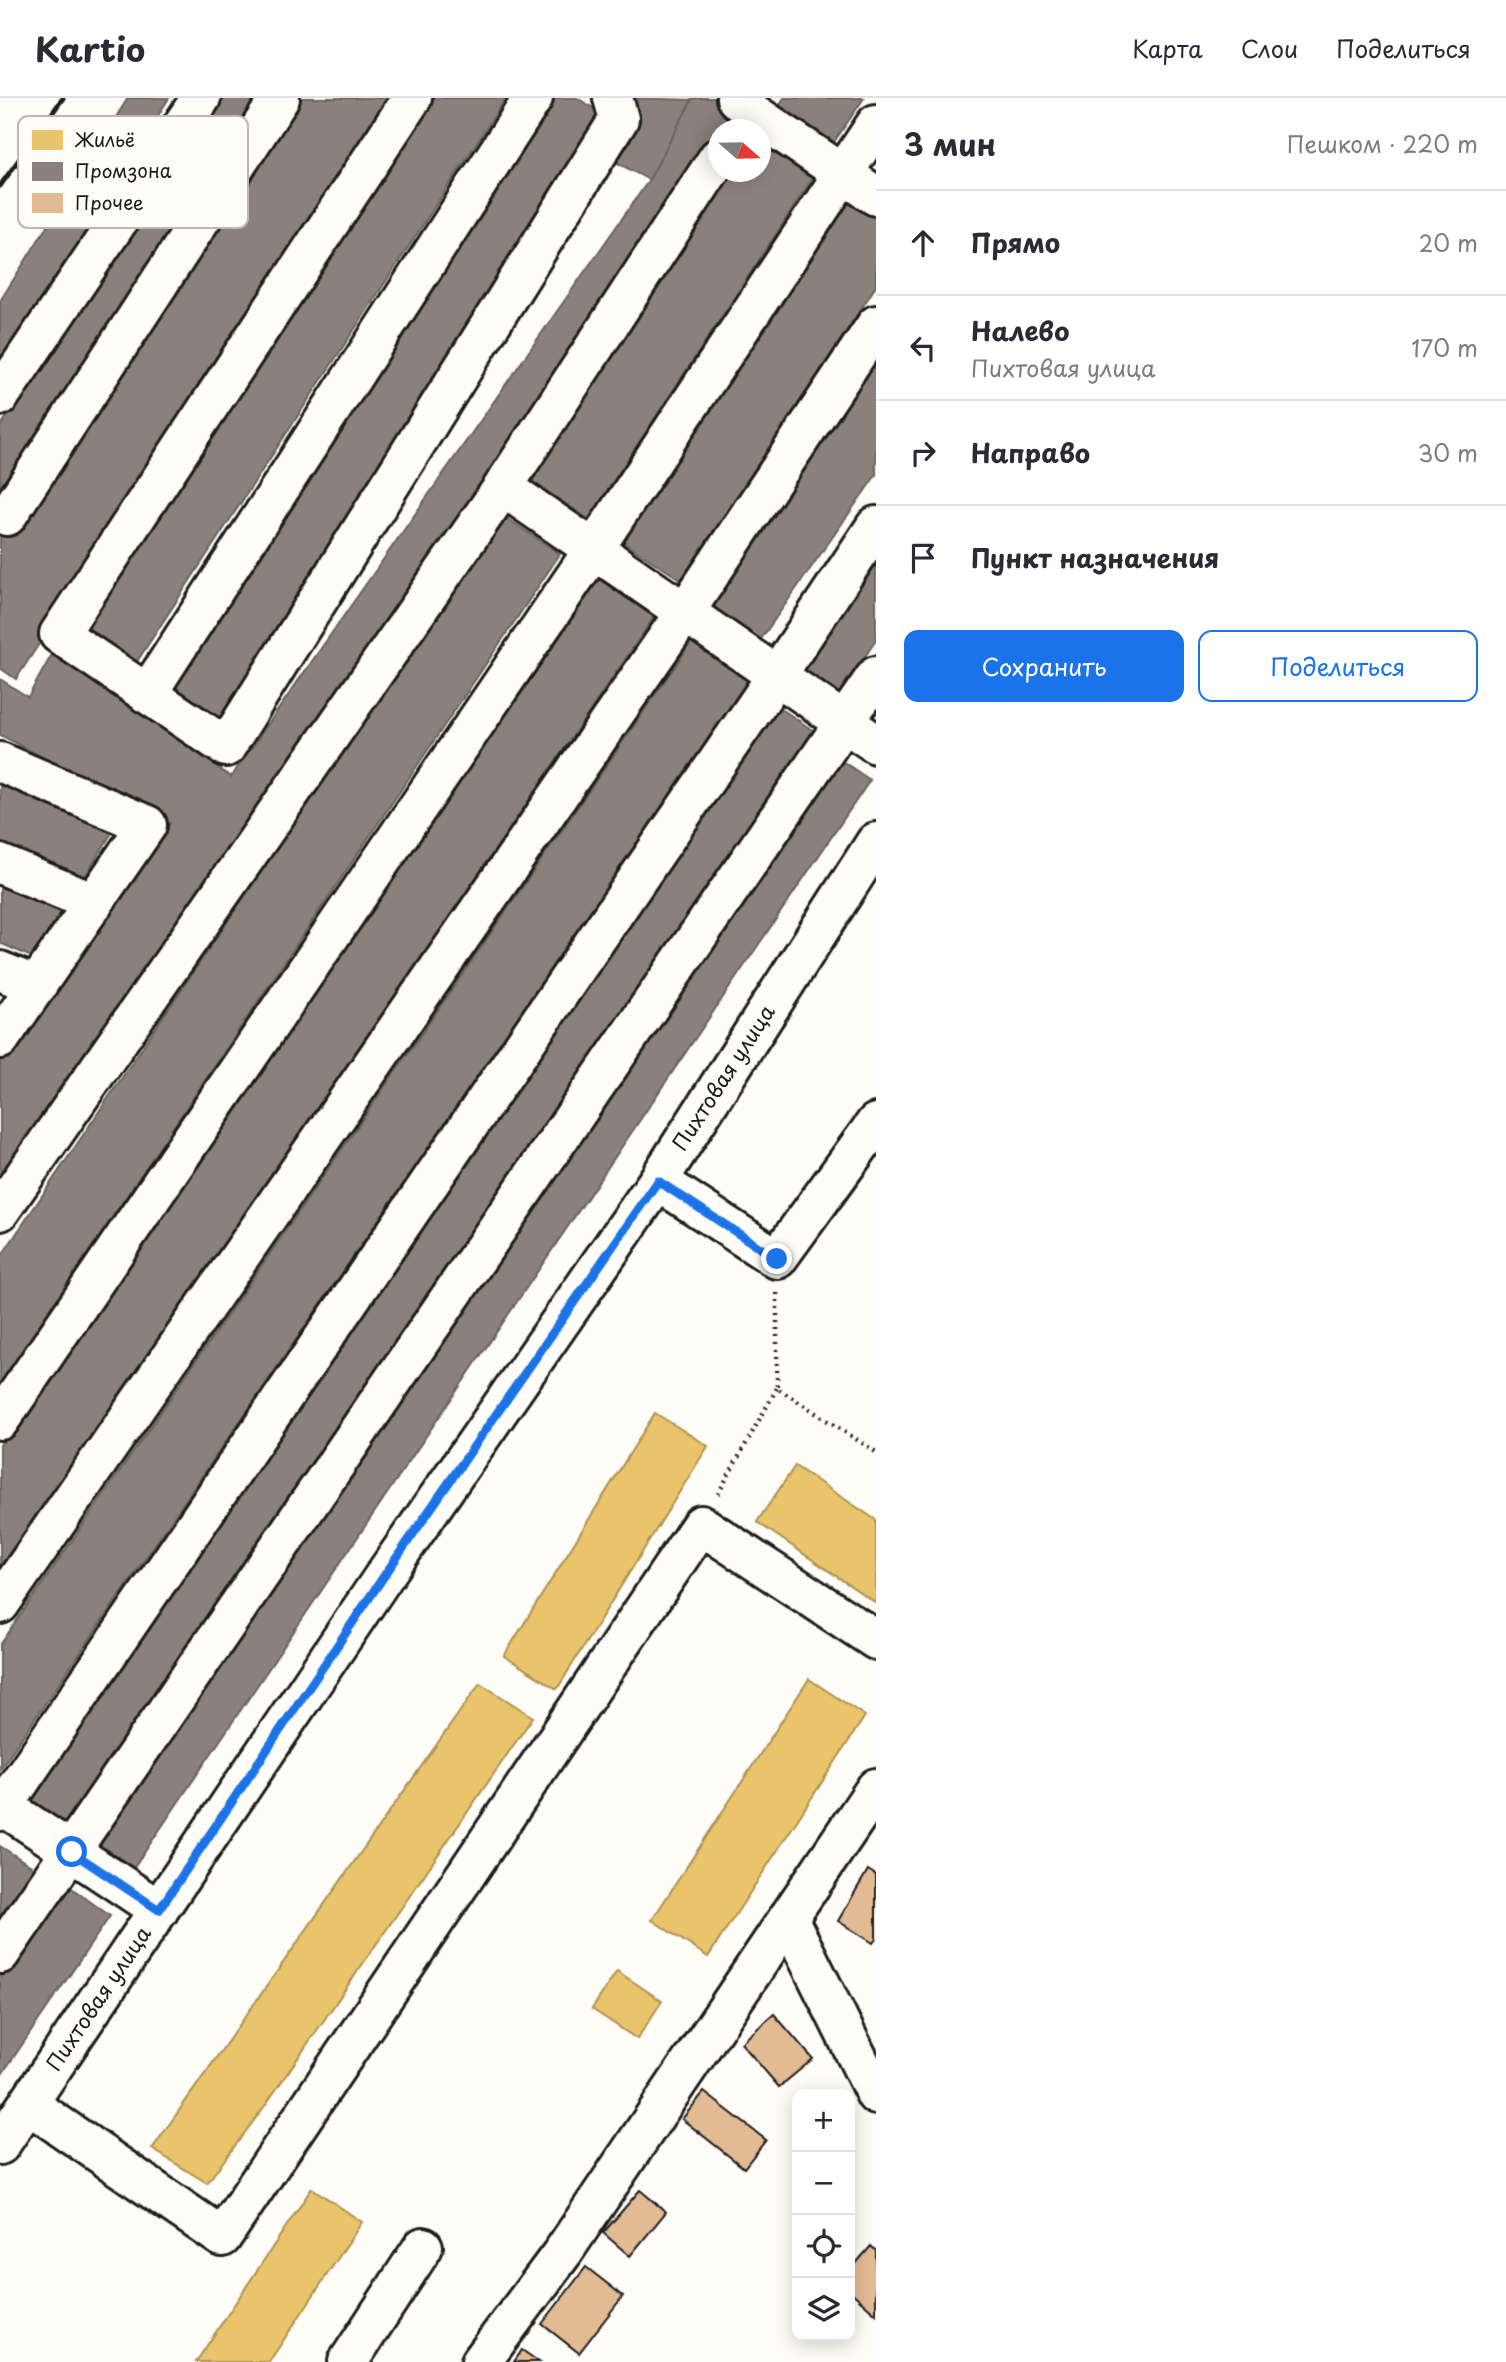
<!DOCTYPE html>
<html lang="ru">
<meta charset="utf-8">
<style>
body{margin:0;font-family:"Playpen Sans",sans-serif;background:#f2f2f3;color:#2b2b33}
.controls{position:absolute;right:21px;bottom:21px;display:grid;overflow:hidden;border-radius:14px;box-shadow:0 4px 18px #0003}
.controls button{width:63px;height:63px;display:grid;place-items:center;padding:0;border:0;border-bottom:2px solid #e1e1e2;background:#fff;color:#2b2b33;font:35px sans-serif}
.compass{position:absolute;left:708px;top:21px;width:63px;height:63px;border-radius:50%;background:#fff;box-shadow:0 4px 18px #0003;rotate:110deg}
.stop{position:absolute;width:21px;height:21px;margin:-16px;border:5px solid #1a73e8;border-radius:50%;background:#fff}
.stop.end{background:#1a73e8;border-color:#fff;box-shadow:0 2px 7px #0008}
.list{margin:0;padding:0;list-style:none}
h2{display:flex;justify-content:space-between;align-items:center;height:91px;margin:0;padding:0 28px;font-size:30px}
h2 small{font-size:23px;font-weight:400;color:#7c7c81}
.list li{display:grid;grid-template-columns:46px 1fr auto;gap:21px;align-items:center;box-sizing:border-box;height:105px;padding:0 28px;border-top:2px solid #e1e1e2}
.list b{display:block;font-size:26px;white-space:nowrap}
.list p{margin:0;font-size:23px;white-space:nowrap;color:#7c7c81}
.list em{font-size:23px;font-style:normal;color:#7c7c81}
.actions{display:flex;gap:14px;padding:21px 28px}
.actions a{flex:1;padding:16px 0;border:2px solid #1a73e8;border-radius:14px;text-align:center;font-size:24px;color:#1a73e8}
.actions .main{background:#1a73e8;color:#fff}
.icon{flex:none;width:38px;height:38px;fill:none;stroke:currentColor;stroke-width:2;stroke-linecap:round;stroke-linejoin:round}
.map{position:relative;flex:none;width:876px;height:2264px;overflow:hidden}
header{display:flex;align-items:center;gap:42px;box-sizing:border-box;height:98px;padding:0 35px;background:#fff;border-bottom:2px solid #e1e1e2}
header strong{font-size:33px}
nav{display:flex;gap:38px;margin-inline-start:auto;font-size:24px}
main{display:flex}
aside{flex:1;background:#fff}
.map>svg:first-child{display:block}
.homes{fill:#e9c46a;stroke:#ac9253;stroke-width:2}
.industry{fill:#8a817c;stroke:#69635f;stroke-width:2}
.building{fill:#e2ba93;stroke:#1c1c1c;stroke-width:2}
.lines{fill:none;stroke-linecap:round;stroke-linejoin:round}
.minor-casing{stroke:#1c1c1c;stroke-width:44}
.path{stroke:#1c1c1c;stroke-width:4.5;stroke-dasharray:2 5;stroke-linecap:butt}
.minor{stroke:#fdfcf7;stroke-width:38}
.rail{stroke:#1c1c1c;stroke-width:5}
.route{stroke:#1a73e8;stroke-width:9}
.labels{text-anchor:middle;stroke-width:7;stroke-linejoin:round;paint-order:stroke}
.street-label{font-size:21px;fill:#1c1c1c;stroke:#fdfcf7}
.key{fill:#fdfcf7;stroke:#bab9b5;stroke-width:2}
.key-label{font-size:19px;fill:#1c1c1c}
</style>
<header>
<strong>Kartio</strong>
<nav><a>Карта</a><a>Слои</a><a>Поделиться</a></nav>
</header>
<main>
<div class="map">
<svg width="876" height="2264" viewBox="0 0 876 2264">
<rect width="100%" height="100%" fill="#fdfcf7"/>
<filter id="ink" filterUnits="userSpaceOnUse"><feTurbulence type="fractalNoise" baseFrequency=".0143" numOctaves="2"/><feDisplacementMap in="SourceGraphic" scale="14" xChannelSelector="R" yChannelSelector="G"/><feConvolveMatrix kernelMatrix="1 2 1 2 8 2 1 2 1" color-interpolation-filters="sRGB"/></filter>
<g filter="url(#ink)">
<path class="homes" d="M655,1315l53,33 -151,243 -53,-33z
M795,1368l81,54v83l-119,-81z
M809,1581l56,37 -157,241 -56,-37z
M480,1585l53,34 -269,390 -57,76 -55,-34z
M617,1873l45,30 -25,38 -45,-30z
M312,2090l50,34 -93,140h-73z"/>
<path class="industry" d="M128,0h41l-169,269v-66z
M222,0h53l-275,407v-78z
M287,0h108l-379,581 -16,-11v-130z
M426,0h80l-378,577 -56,-37z
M546,0h31l35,22 -393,615 -57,-37z
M630,0l62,2 -43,80 -37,-20z
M693,0h35l11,7 -17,25h-4v5l-463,692 -255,357v-125l170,-236 -170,-88v-56l28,18 27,-48 176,128 418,-597z
M784,0h80l-37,54 -54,-37z
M760,34l58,38 -229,349 -69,-45 199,-302h41z
M847,102l29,18v68l-193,295 -60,-39z
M876,263v114l-118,168 -53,-38z
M502,417l58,39 -560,830v-126z
M876,455v87l-40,60 -40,-26z
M594,478l60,41 -654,958v-130z
M695,539l58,40 -753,1092v-124z
M774,606l40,27 -752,1111 -40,-27z
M836,659l34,23 -737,1089 -35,-24z
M0,684l113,49 -29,47 -84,-34z
M0,783l68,30 -34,47 -34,-15z
M0,1748l36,23 -36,53z
M62,1783l48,35 -110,161v-103z"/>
<path class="building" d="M868,1772l8,5v64l-3,4 -35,-22z
M774,1916l39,45 -34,28 -38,-44z
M704,1994l62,48 -22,28 -62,-49z
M640,2092l26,22 -36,44 -27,-23z
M871,2148l5,5v63l-26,-23v-21z
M586,2169l37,29 -44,57 -37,-29z
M522,2252l17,12h-25z"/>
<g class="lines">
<g class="minor-casing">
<path id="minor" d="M412,0l-353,536 167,113 393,-628 -6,-21
M736,0l14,13 126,85
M0,298l201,-298
M503,389l373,257
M7,418l273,-418
M147,596l386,-596
M0,664l147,63 -147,214
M0,766l94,39
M0,873l37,15
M658,1083l119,78 99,-136
M0,1113l503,-724 215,-329
M0,1322l594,-871 282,-425
M0,1506l685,-992 191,-287
M0,1706l159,106
M0,1713l777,-1136 99,-149
M788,1820l88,177
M0,1856l876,-1278
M28,2006l194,133 479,-712 175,115
M0,2047l384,-569 274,-395 218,-339
M348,2264l75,-115
M481,2264l82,-110 313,-464"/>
</g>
<path class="path" d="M777,1195v95l99,64
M718,1396l59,-106"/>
<use href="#minor" class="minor"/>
<path class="rail" d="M0,88l63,-88"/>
</g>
</g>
<g class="lines" filter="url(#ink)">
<path class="route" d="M72,1754l87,58 225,-334 274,-395 119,78"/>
</g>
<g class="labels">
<g class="street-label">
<text transform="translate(724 980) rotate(-57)" y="7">Пихтовая улица</text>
<text transform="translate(99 1901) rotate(-56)" y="7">Пихтовая улица</text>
</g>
</g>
<rect x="18" y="18" width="230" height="112" rx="10" class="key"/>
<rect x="32" y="32" width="31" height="20" fill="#e9c46a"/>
<rect x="32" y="64" width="31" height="19" fill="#8a817c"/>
<rect x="32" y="95" width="31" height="20" fill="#e2ba93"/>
<g class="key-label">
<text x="75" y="49">Жильё</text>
<text x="75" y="80">Промзона</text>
<text x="75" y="112">Прочее</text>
</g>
</svg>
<div class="controls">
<button>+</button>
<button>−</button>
<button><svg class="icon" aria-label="locate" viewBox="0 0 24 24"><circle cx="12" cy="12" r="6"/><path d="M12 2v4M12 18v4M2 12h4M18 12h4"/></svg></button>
<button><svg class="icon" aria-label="layers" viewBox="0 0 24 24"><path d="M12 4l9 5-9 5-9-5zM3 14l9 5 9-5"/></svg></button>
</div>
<svg class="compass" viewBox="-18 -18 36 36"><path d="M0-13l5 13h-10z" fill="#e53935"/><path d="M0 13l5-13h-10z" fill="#7c7c81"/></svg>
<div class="stop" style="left:72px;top:1754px"></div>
<div class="stop end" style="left:777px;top:1161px"></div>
</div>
<aside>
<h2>3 мин<small>Пешком · 220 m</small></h2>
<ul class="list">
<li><svg class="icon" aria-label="ahead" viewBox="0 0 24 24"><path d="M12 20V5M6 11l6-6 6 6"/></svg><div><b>Прямо</b></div><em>20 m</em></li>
<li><svg class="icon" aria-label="left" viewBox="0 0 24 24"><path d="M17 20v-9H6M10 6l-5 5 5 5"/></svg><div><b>Налево</b><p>Пихтовая улица</p></div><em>170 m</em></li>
<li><svg class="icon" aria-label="right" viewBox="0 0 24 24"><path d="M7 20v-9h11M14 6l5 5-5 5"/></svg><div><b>Направо</b></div><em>30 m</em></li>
<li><svg class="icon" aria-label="arrive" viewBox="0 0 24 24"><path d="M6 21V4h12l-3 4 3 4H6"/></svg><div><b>Пункт назначения</b></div></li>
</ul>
<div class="actions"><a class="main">Сохранить</a><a>Поделиться</a></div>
</aside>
</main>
